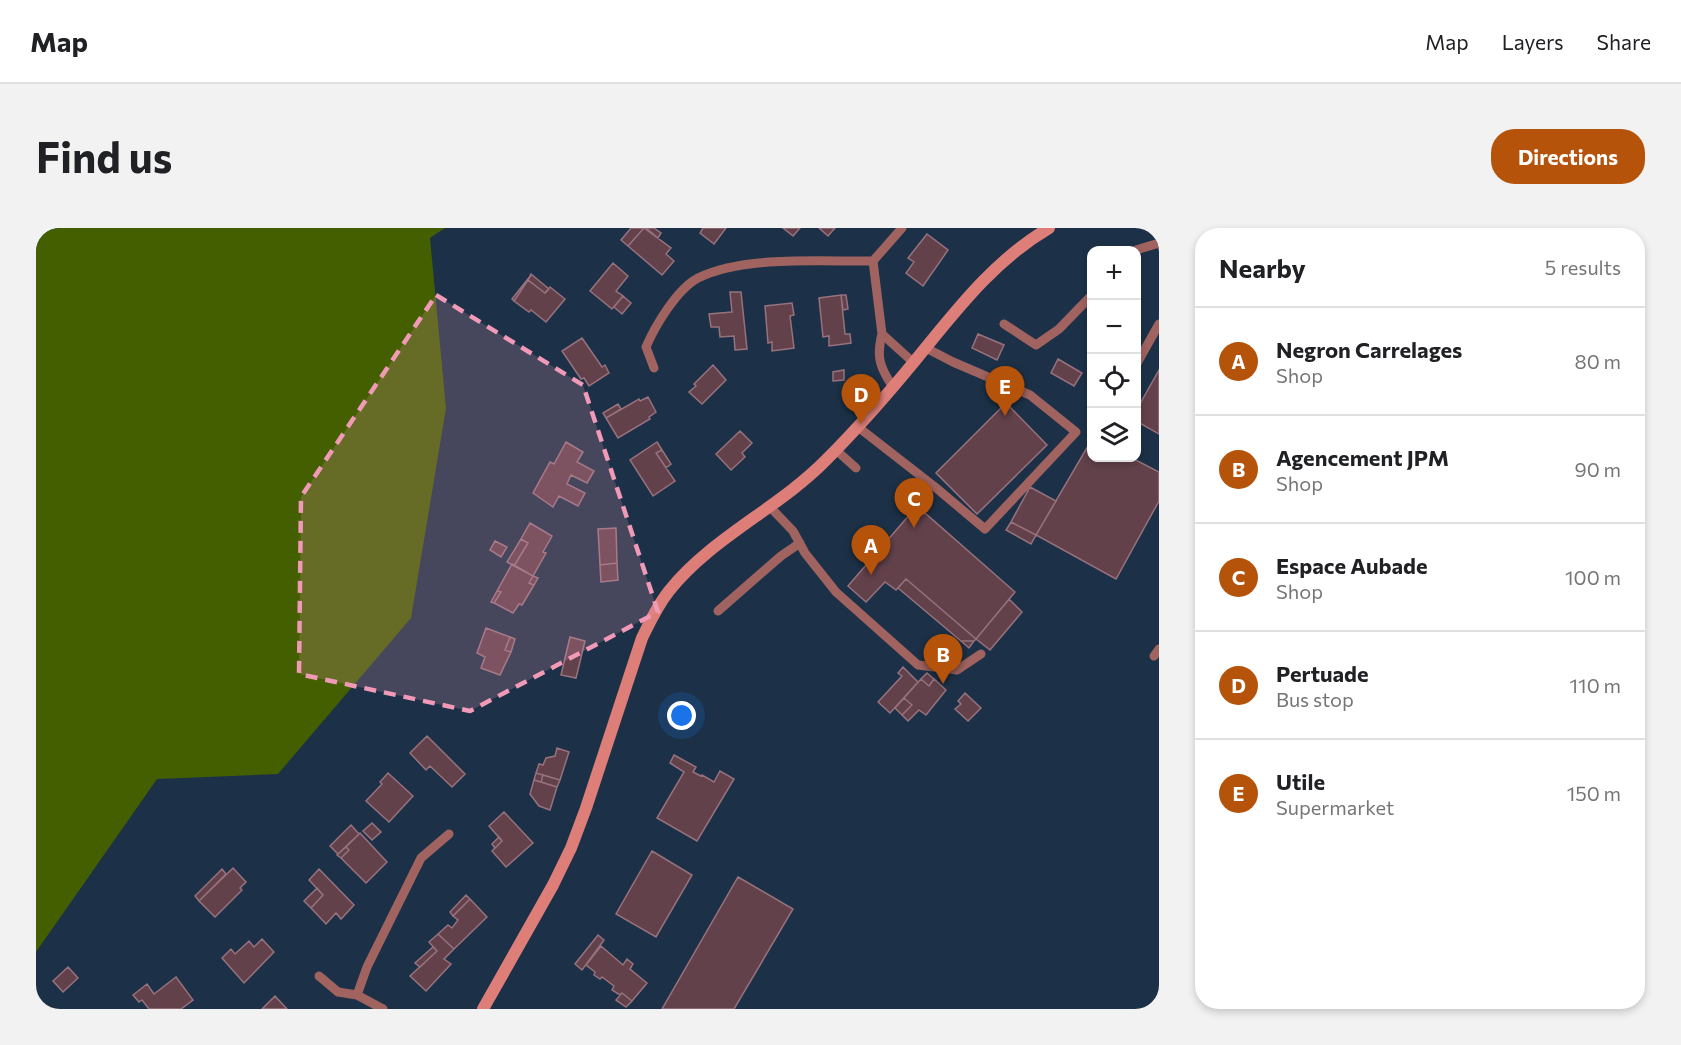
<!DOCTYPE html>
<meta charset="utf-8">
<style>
body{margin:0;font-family:Commissioner,sans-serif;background:#f2f2f2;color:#202124}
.controls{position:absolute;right:18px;top:18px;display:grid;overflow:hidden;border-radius:12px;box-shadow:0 3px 9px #0003}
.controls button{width:54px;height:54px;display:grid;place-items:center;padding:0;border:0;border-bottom:2px solid #e0e0e0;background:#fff;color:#202124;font:30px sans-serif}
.you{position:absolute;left:646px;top:488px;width:21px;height:21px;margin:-15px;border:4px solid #fff;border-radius:50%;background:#1a73e8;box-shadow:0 0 0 9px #1a73e833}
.badge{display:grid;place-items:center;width:39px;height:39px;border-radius:50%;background:#b45309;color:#fff;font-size:20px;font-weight:700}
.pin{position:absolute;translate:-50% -50px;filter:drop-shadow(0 2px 3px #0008)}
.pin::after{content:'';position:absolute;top:32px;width:21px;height:18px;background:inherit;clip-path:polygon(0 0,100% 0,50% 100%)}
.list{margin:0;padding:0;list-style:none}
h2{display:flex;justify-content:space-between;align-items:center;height:78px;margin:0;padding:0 24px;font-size:26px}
h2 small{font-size:20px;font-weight:400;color:#757577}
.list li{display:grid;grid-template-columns:39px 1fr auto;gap:18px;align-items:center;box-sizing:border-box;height:108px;padding:0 24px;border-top:2px solid #e0e0e0}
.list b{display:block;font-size:22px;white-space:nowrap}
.list p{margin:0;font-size:20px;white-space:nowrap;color:#757577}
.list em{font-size:20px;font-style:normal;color:#757577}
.icon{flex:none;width:33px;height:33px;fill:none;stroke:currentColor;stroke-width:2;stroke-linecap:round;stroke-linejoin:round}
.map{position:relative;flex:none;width:1123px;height:781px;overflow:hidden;border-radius:24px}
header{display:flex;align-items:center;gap:36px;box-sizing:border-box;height:84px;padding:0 30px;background:#fff;border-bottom:2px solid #e0e0e0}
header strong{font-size:28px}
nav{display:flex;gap:33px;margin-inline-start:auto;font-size:21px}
.intro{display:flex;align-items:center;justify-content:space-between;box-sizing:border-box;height:144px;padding:0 36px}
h1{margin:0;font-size:42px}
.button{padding:15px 27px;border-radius:24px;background:#b45309;color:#fff;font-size:21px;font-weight:700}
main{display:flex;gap:36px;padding:0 36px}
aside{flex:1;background:#fff;border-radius:24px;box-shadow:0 3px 9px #0003}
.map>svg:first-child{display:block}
.forest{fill:#445f00}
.building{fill:#62414b;stroke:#97727e;stroke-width:1.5}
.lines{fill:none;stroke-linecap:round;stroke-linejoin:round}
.service{stroke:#a0635f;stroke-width:9}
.secondary{stroke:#de7e79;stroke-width:12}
.marked{fill:#f09ab7;fill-opacity:0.2;stroke:#f09ab7;stroke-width:4.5;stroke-dasharray:12 8;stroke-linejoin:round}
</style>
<header>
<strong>Map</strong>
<nav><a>Map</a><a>Layers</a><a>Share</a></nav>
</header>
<div class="intro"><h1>Find us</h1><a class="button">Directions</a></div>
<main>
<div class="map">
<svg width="1123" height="781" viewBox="0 0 1123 781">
<rect width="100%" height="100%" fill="#1c3147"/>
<path class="forest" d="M0,0h409l-15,10 16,170 -35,210 -133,156 -121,5 -121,173z"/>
<path class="building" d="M595,0h13l-16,18 -7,-6z
M608,0l27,20 -5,6 8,7 -12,14 -34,-29z
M610,0h8l7,5 -3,5z
M667,0h23l-12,16 -14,-11z
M747,0h17l-7,8z
M783,0h16l-7,8z
M891,6l21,16 -25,36 -17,-13 8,-11 -6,-4z
M577,35l15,13 -12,15 7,5 -11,13 -22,-18z
M495,46l18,15 -4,4 -17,-13z
M495,47l-3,5 -14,21 -2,-2z
M492,52l17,13 5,-6 15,12 -19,23 -15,-12 -2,2 -15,-11z
M694,64h11l6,57 -12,1 -1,-14 -14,1 -1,-10h-8l-2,-13 23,-2z
M805,67h5l2,14 -5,1z
M805,67l4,39h5l1,9 -22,3v-10l-6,1 -4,-39z
M587,68l8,7 -9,11 -8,-7z
M756,75l2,12 -4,1 4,32 -22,3v-9l-4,1 -3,-37z
M942,106l26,11 -7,15 -25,-12z
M546,110l20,29 3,-2 4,8 -20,13 -5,-8 -3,1 -19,-28z
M1022,131l24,14 -8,13 -23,-13z
M677,137l13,15 -24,24 -13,-12 7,-6 -2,-2z
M808,142v10l-11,1v-9z
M1123,142v64l-23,-13v-10z
M612,169l8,15 -7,5 1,2 -32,19 -12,-20 33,-19 1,2z
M970,175l41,42 -70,69 -41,-41z
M582,176l3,5 -15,9 -3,-5z
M704,203l12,12 -10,10 3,4 -14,13 -15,-16z
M1056,211v19h40l27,14v29l-43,78 -80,-44z
M530,214l17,10 -6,10 17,9 -7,12 -16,-8 -4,9 18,9 -7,13 -19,-10 -6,11 -20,-14 17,-31 4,2z
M621,214l5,8 -6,3 19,28 -22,15 -23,-36z
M626,222l9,14 -5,4 -10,-15z
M994,259l26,14 -20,34 -25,-13z
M881,278l98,86 -39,47 -70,-60 -10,11 -11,-8 -19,20 -18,-16z
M975,294l25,13 -5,9 -25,-14z
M494,295l22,13 -9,16 3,1 -13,23 -19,-10 14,-23 -7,-4z
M580,300l1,35 -17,2 -2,-36z
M485,311l7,4 -14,23 -7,-4z
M459,313l12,6 -6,10 -11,-7z
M581,335l1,17 -17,2 -1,-17z
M476,336l21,12 -4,7 5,2 -12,20 -3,-1 -6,9 -19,-10 7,-11 -4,-1z
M497,348l5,2 -4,7 -5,-2z
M870,351l70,60 -2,2h-13l-63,-53z
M461,363l4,1 -7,11 -3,-1z
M973,371l13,13 -32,38 -14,-11z
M450,400l24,9 -5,13 6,2 -11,23 -19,-7 4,-11 -8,-4z
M474,409l5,2 -4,13 -6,-2z
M534,409l15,4 -9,37 -15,-3z
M925,413h13l-5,7z
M867,439l15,15 -28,31 -12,-11 24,-26 -4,-3z
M891,445l7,6 -5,7 -8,-7z
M885,451l8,7 5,-7 12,11 -20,25 -7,-5 -11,11 -6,-6 10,-10 -8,-7z
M929,465l16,15 -13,13 -13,-12 6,-5 -3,-3z
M868,470l8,7 -10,10 -7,-7z
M391,508l38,38 -13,13 -22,-21 -4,4 -16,-17z
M521,520l12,4 -9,28 -24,-7 3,-9 4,1 3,-7 9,-2z
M638,527l22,12 -3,5 8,4 1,-1 12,7 6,-11 14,8 -37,62 -40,-23 27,-46 -14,-9z
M352,545l25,23 -24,26 -23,-21 16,-17 -2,-2z
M500,545l7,2 -2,7 -7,-2z
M507,547l17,5 -3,7 -16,-5z
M498,552l23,7 -7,23 -11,-4 -9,-12z
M468,584l29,31 -27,24 -14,-16 10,-10 -13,-15z
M336,595l9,9 -9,8 -9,-9z
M315,597l8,9 -21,20 -8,-8z
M324,605l27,29 -21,21 -25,-25 8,-8 -3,-3z
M463,609l3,4 -7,7 -3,-4z
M310,619l3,3 -8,8 -4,-3z
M616,623l40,24 -36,62 -40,-23z
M197,640l13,14 -6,6 2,2 -27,27 -16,-16z
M186,641l4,5 -27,27 -4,-5z
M283,641l35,36 -13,14 -5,-6 -10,11 -15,-16 12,-13 -14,-15z
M702,649l55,32 -59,100h-72z
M281,660l6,7 -12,13 -7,-7z
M430,667l4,4 -17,17 -3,-4z
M434,671l17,18 -33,32 -16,-15 10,-9 4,3 6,-8 -5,-4z
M402,706l16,15 -10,10 7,5 -25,27 -16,-15 27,-25 -8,-9z
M562,707l6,5 -22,30 -7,-6z
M226,711l12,13 -30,31 -22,-25 9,-9 4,5 14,-13 5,6z
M565,718l22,19 4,-6 6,5 -3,5 17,14 -15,18 -10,-8 -2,2 -8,-5 2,-4 -12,-9 -2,2 -6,-4 1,-3 -9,-7z
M397,719l4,4 -17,16 -5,-4z
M32,739l10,11 -15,14 -10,-11z
M140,749l17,23 -12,9h-32l-7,-9 -3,2 -6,-7 14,-11 7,10z
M586,765l10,8 -6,6 -10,-7z
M239,768l12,13h-25z"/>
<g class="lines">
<path class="service" d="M1100,22l23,-7
M837,33l9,73
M968,96l32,21 23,-16 33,-34
M1100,137l23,-41
M618,140l-8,-21c9,-21 31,-58 52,-69 46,-23 124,-16 175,-17l29,-33
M857,159c-13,-19 -17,-30 -11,-53l32,29
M822,199l77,60 50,42 91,-97 -46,-37 -77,-33 -27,-14
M800,222l20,18
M733,278l24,25 12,22 31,39 82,73 39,5 24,-16
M682,383l63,-55 19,-13
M1118,428l5,-7
M283,748l19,16 19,3
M347,781l-26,-14 10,-28 54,-109 28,-24"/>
<path class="secondary" d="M447,781l70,-124 18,-37 15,-40 56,-170c8,-16 15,-32 27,-47 42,-53 110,-83 157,-131 31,-31 60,-64 88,-98 41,-50 79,-101 135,-134"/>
</g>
<path class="marked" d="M400,67l147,90 75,227 -188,99 -171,-37 2,-177z"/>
</svg>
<div class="controls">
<button>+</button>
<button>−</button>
<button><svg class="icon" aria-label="locate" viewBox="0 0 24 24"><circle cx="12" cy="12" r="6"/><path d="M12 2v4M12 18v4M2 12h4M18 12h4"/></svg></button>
<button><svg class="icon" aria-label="layers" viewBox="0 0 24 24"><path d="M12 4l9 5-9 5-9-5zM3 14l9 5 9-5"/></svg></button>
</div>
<div class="you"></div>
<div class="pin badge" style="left:835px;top:347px">A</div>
<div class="pin badge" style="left:907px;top:456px">B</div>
<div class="pin badge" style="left:878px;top:300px">C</div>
<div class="pin badge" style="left:825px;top:196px">D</div>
<div class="pin badge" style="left:969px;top:188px">E</div>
</div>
<aside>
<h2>Nearby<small>5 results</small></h2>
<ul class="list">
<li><span class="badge">A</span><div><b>Negron Carrelages</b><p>Shop</p></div><em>80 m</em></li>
<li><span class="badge">B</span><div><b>Agencement JPM</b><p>Shop</p></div><em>90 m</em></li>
<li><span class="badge">C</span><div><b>Espace Aubade</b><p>Shop</p></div><em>100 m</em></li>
<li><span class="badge">D</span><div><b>Pertuade</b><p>Bus stop</p></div><em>110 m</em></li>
<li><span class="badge">E</span><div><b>Utile</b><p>Supermarket</p></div><em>150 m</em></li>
</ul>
</aside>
</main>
